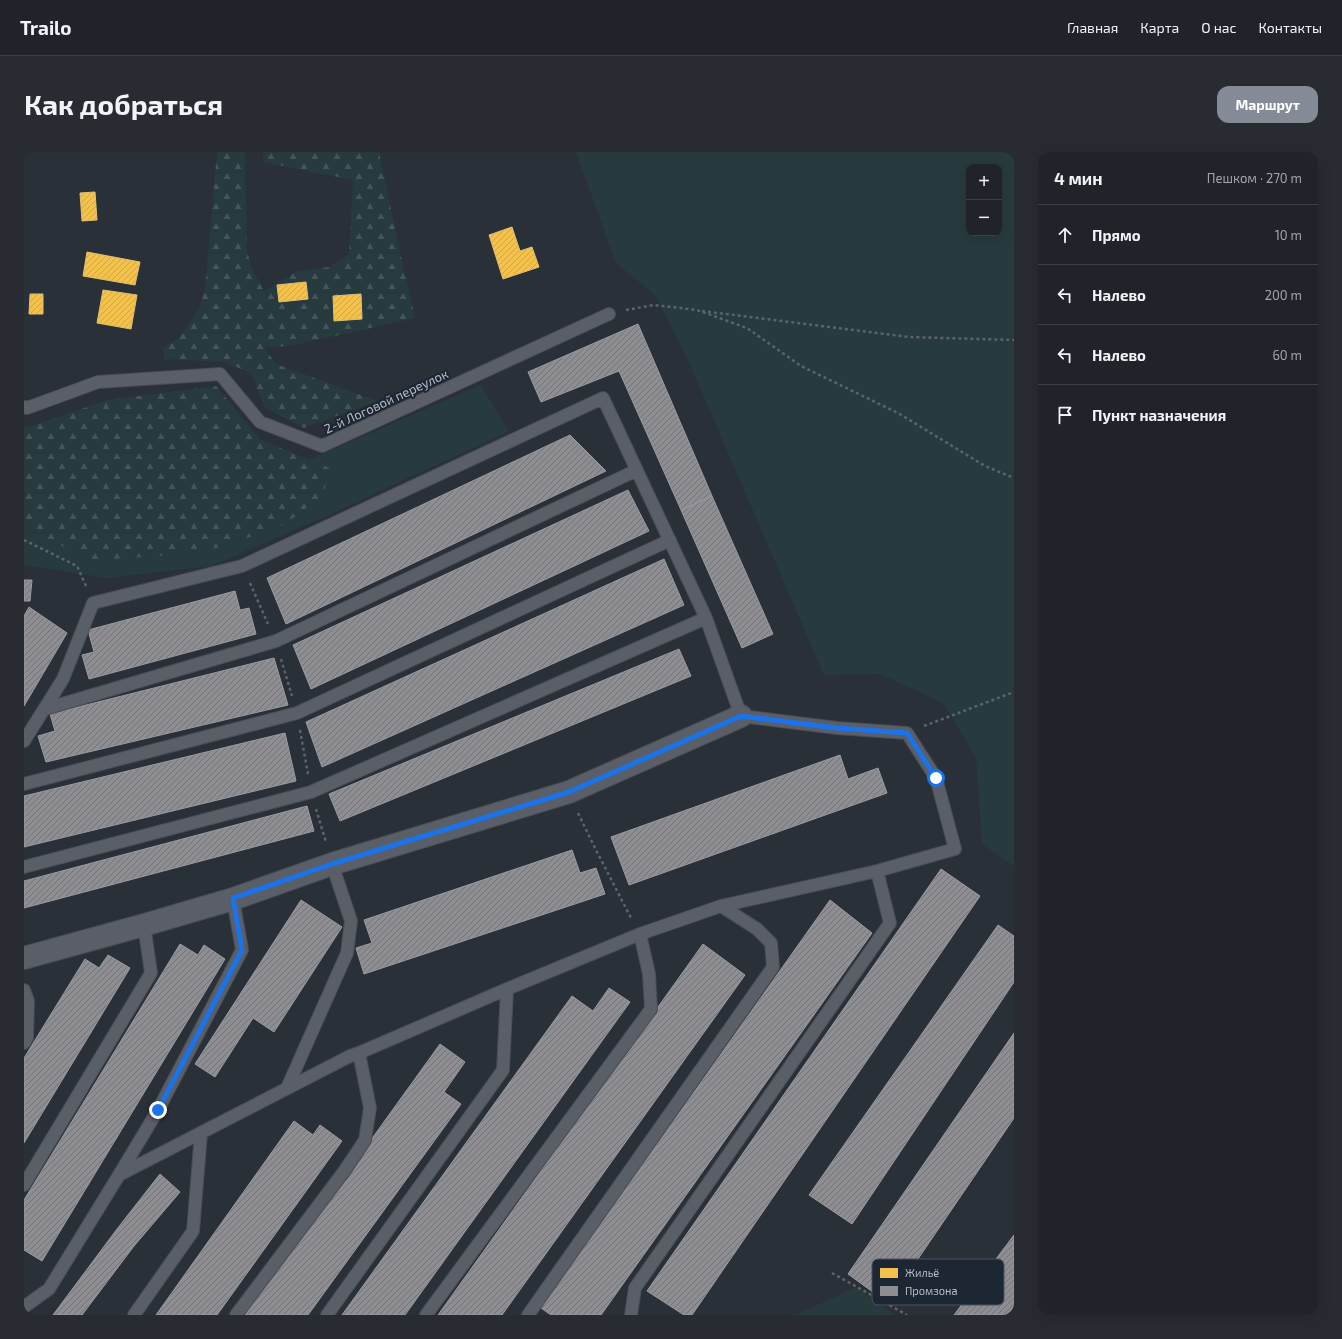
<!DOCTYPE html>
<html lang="ru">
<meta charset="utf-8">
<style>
body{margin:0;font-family:"Exo 2",sans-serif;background:#282c32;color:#f1f3f6}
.controls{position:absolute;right:12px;top:12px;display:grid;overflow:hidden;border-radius:8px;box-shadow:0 4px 16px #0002}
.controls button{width:36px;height:36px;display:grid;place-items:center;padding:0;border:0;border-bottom:1px solid #3d4147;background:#20242a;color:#f1f3f6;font:20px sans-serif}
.stop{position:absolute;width:12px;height:12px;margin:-9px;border:3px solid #1a73e8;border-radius:50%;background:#fff}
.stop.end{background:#1a73e8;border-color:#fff;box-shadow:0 1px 4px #0008}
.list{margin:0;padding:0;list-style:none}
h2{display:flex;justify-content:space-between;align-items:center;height:52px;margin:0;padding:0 16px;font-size:17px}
h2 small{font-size:13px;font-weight:400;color:#a2a4a8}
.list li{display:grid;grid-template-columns:26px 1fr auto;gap:12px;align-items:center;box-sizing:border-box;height:60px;padding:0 16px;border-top:1px solid #3d4147}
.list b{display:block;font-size:15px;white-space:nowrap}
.list em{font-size:13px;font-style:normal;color:#a2a4a8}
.icon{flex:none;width:22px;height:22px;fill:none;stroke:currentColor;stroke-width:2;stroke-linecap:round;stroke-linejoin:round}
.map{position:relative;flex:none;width:990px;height:1163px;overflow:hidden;border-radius:12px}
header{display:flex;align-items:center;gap:24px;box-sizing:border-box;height:56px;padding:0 20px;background:#20242a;border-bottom:1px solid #3d4147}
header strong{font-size:19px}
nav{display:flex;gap:22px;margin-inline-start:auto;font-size:14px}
.intro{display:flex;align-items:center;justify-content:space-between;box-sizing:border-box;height:96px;padding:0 24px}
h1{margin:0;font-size:28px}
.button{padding:10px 18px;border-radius:12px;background:#848b96;color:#fff;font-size:14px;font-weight:700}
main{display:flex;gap:24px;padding:0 24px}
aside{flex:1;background:#20242a;border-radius:12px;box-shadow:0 4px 16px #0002}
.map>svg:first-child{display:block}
.green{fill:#273a3e;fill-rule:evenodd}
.forest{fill:url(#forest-firs)}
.homes{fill:url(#homes-hatch);stroke:#dfc073}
.industry{fill:url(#industry-hatch);stroke:#999ba2}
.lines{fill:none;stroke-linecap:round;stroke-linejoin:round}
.service-casing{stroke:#484c53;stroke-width:14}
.minor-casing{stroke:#484c53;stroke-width:24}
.path{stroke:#5d636a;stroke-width:2.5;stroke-dasharray:3 3;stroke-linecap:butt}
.service{stroke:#5a5e66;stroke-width:12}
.minor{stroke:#5a5e66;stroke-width:22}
.route{stroke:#1a73e8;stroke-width:5}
.labels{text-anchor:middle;stroke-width:4;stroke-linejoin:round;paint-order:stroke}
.street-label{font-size:13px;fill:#b4bcc9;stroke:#1d2633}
.key{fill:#1d2633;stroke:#4a5360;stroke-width:1}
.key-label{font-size:11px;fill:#b4bcc9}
</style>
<header>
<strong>Trailo</strong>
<nav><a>Главная</a><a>Карта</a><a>О нас</a><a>Контакты</a></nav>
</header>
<div class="intro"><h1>Как добраться</h1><a class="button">Маршрут</a></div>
<main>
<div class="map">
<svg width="990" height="1163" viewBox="0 0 990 1163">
<defs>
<pattern id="forest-firs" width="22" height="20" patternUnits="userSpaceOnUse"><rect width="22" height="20" fill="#273a3e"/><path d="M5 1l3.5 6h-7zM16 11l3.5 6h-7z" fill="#445559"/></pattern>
<pattern id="homes-hatch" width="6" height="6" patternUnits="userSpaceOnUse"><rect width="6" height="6" fill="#f2c14e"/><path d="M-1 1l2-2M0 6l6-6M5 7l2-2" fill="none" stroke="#cca64a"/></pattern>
<pattern id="industry-hatch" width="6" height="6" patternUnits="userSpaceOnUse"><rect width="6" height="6" fill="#8d8d92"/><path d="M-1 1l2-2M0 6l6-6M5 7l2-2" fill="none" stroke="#737478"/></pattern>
</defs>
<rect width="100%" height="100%" fill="#2a3038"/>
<path class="green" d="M552,0h438v714l-32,-22 -6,-87 -33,-54 -63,-29 -56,1 -136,-315 -32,-64 -40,-33zM945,15h30v66h-30z
M457,233l28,46 -178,83 -119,52 -105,12 -83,-13v-41l16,12 291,-67 -23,-9z
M832,1135l39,28h-99z"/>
<path class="forest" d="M193,0h28l2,98 4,17 13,24 34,-20 31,-4 20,-13 4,-74 -90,-18v-10h116l22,105 14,61 -125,28 -26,1 12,17 101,37 -73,27 -40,-21 -13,-34 -27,-11 -60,-3 -1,-11 15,-9 20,-28 7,-21z
M192,234l45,54 71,29 -11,28 -36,27 -62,23 -63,9 -67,4 -53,-24 -16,-12v-26l2,-3 -2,-3v-65h4l80,-27z"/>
<path class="homes" d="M71,40l2,28 -15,1 -2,-28z
M488,75l8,24 12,-4 7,20 -36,12 -14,-44z
M63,100l53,10 -5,23 -52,-9z
M282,130l2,17 -29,3 -2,-17z
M79,138l34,5 -6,34 -34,-6z
M6,142h13v20h-14z
M337,142l1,25 -28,2 -1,-25z"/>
<path class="industry" d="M614,172l74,172 -31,14 -62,-139 -78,31 -13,-30z
M546,283l36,36 -320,153 -19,-46z
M604,338l21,41 -338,158 -18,-44z
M688,344l61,138 -31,14 -61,-138z
M640,407l20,46 -362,162 -16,-45z
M0,428h8l-2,21h-6z
M211,439l5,19 9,-2 7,26 -167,45 -7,-24 12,-3 -6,-22z
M5,455l38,26 -43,73v-90z
M655,497l12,27 -351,145 -11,-27z
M250,506l14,47 -242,57 -8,-26 17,-5 -5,-17z
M261,581l11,48 -272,66v-51z
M816,603l8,24 30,-11 9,25 -258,92 -18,-48z
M283,654l7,25 -290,77v-27z
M548,698l8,23 16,-5 9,26 -241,80 -8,-26 16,-5 -8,-23z
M917,717l39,27 -288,419h-8l-37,-24z
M277,748l41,27 -68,105 -21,-14 -38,59 -20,-13z
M806,748l42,33 -271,382h-50l-10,-7z
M974,773l16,11v46l-162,242 -43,-29z
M156,792l18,11 6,-10 21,14 -183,302 -18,-11v-50z
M679,792l42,31 -243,340h-64z
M84,803l22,13 -106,175v-85l61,-99 14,9z
M585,836l21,14 -225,313h-63l230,-319 21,15z
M990,881v85l-126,185 -40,-29z
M416,892l25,18 -21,30 17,12 -153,211h-63z
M270,969l19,14 7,-10 22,16 -125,174h-61z
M136,1022l20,18 -46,54 -52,69h-29l64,-86z
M990,1083v80h-60z"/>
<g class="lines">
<g class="service-casing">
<path id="service" d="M0,255l3,1 71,-26 122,-8 40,48 62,24 287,-132
M21,557l231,-68 361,-171
M0,589l39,-62 30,-76 149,-37 361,-168 103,220 35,98 96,12 70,5 29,45 19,71 -78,22 -156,35 -81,28 -133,55 -148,64 -9,3 -231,119
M0,632l273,-71 373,-173
M0,715l287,-75 395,-174
M0,838l4,11 -1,37 -3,5
M263,936l60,-135 4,-32 -19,-57
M0,1033l127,-212 -7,-48
M0,1155l25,-18 70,-114 39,-65 84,-160 -9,-51
M110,1163l59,-84 8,-98
M212,1163l109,-145 20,-30 5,-32 -11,-55
M303,1163l176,-245 4,-81
M402,1163l225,-306 -2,-35 -9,-40
M504,1163l245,-348 -2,-24 -14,-14 -36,-23
M607,1163l4,-27 255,-365 -13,-52"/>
</g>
<g class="minor-casing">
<path id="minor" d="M0,806l120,-33 89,-26 99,-35 237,-72 172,-76"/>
</g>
<path class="path" d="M602,158l28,-5 43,5 50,18 54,38 97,47 87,53 29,12
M678,159l207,26 105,3
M0,388l53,26 9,20
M226,431l18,41
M257,507l11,37
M900,574l90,-34
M276,578l8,44
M292,657l10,33
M554,661l17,35 36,70
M808,1121l75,42"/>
<use href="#service" class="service"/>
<use href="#minor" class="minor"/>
</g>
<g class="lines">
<path class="route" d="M134,958l84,-160 -9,-52 99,-34 237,-72 172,-76 96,12 70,5 29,45"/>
</g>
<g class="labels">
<g class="street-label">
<text transform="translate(362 249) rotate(-25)" y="5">2-й Логовой переулок</text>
</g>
</g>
<rect x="848" y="1107" width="132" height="46" rx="6" class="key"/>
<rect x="856" y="1116" width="18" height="10" fill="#f2c14e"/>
<rect x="856" y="1134" width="18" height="10" fill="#8d8d92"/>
<g class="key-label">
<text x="881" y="1125">Жильё</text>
<text x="881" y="1143">Промзона</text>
</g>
</svg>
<div class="controls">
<button>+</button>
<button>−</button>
</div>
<div class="stop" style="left:912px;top:626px"></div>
<div class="stop end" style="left:134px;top:958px"></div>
</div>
<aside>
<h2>4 мин<small>Пешком · 270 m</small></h2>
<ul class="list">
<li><svg class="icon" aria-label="ahead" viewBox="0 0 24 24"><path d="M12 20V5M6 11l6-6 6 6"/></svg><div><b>Прямо</b></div><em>10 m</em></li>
<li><svg class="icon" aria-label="left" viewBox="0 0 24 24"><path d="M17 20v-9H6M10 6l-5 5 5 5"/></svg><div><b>Налево</b></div><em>200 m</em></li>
<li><svg class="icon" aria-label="left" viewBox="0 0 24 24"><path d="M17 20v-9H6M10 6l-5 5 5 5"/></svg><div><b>Налево</b></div><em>60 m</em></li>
<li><svg class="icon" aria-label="arrive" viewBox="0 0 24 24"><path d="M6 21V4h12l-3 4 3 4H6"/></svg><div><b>Пункт назначения</b></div></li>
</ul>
</aside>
</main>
